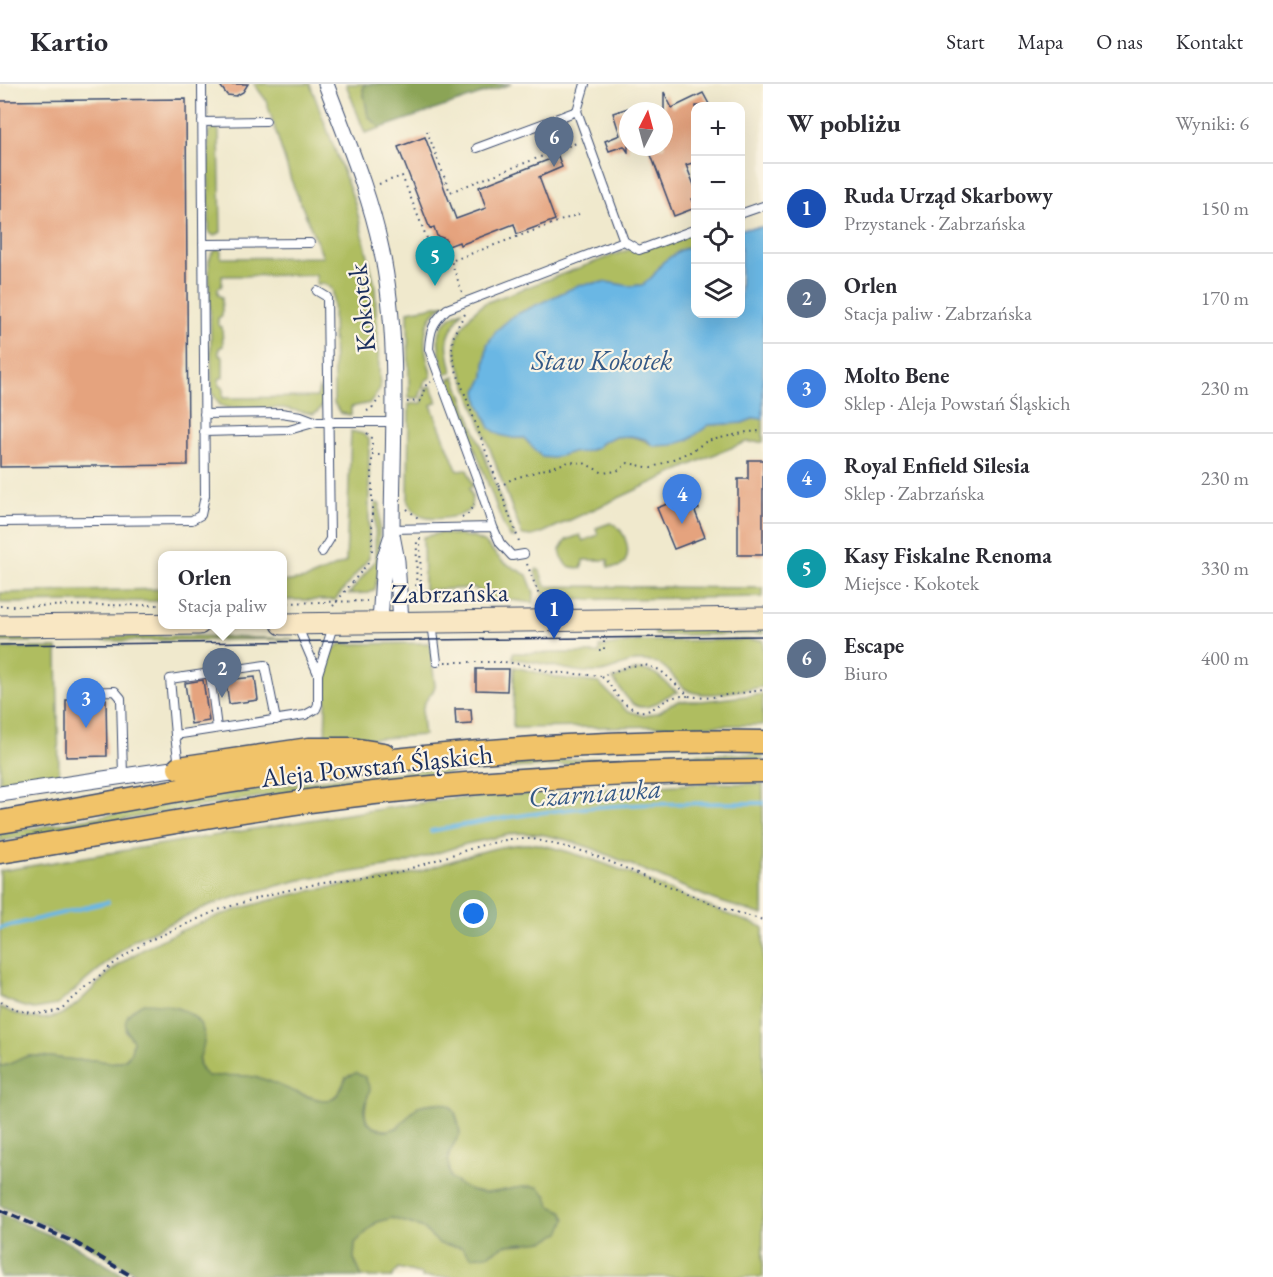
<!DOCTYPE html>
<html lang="pl">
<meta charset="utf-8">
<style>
body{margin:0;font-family:"EB Garamond",serif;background:#f2f2f3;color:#2b2b33}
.controls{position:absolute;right:18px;top:18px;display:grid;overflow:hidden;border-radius:12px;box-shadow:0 6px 24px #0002}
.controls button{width:54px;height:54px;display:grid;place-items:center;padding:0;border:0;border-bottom:2px solid #e1e1e2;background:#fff;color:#2b2b33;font:30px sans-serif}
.compass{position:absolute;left:619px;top:18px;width:54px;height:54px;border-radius:50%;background:#fff;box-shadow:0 6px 24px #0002;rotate:6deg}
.you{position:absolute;left:474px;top:830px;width:21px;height:21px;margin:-15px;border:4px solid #fff;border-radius:50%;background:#1a73e8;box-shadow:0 0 0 9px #1a73e833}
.badge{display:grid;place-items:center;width:39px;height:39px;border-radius:50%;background:#c8321e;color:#fff;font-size:20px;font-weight:700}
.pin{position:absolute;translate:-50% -50px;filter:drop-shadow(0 2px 3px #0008)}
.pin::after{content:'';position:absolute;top:32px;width:21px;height:18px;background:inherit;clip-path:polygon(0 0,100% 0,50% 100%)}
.popup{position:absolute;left:158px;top:467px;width:129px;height:78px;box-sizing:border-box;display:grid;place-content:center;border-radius:12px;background:#fff;filter:drop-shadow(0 2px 4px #0005);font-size:20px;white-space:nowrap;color:#7c7c81}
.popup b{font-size:22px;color:#2b2b33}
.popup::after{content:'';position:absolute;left:50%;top:100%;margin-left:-12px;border:12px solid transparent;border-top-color:#fff}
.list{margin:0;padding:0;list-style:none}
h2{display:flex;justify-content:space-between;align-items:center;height:78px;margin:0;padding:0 24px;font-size:26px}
h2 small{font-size:20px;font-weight:400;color:#7c7c81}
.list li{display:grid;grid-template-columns:39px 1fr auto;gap:18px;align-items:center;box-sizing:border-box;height:90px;padding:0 24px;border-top:2px solid #e1e1e2}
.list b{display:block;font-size:22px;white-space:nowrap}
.list p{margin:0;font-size:20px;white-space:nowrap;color:#7c7c81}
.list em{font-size:20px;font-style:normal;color:#7c7c81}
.icon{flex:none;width:33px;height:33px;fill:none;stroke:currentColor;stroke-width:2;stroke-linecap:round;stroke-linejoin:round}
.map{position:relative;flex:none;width:763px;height:1193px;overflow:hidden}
header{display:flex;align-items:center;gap:36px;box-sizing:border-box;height:84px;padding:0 30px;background:#fff;border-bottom:2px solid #e1e1e2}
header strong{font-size:28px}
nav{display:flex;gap:33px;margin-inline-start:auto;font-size:21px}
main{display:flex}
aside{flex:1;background:#fff}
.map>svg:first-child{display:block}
.green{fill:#afbd60;stroke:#65765f;stroke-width:1.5}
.forest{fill:#8ba456;stroke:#536a5a;stroke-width:1.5}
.water{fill:#6bb7e4;stroke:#4373a1;stroke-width:1.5}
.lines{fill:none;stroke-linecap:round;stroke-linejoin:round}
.stream{stroke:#6bb7e4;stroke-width:4}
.building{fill:#e5a37e}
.service-casing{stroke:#3b4b6f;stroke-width:10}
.minor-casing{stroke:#3b4b6f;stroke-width:17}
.secondary-casing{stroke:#3b4b6f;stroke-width:23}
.primary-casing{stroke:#3b4b6f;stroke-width:25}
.path{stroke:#3b4b6f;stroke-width:2;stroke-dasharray:1.5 4.5;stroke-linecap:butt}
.service{stroke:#fff;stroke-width:8}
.minor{stroke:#fff;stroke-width:15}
.secondary{stroke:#f9e7c3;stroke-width:21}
.primary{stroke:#f1c369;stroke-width:22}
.tram{stroke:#1b2f5e;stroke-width:1.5}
.rail{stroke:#1b2f5e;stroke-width:4;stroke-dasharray:9 4.5;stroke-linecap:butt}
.labels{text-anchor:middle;stroke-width:4.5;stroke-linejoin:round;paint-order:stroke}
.street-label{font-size:27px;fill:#1b2f5e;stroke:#fcf5e5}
.water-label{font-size:28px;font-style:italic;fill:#335886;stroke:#fcf5e5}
</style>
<header>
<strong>Kartio</strong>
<nav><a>Start</a><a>Mapa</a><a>O nas</a><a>Kontakt</a></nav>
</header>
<main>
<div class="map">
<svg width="763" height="1193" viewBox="0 0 763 1193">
<rect width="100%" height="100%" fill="#fcf5e5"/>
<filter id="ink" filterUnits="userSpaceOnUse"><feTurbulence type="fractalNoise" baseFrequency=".0167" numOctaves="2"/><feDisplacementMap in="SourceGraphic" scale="12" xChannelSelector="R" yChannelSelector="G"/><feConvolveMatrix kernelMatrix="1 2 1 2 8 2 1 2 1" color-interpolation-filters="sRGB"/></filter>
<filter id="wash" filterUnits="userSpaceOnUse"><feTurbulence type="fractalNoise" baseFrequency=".008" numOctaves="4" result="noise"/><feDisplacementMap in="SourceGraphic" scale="24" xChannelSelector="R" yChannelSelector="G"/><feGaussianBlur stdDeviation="1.35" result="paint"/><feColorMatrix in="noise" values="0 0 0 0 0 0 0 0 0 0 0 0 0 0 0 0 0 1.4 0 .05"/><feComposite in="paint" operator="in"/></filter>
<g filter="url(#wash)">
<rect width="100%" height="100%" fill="#f0e9cd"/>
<path class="green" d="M254,0h56l45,119 20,82 5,104 -10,14 -19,4v8l-11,-2 -6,-10 -1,-110c-2,-9 -8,-9 -16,-9l-1,-9 -94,1v10l-4,2v7l4,2v19l-4,2v7l4,2 1,19 -4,2v7l4,2v20l-4,2v7l4,2v10l94,-1 2,-9c7,8 5,22 -6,26l-30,-6h-56l-7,-3 -8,-12 -3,-132 3,-8 5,-4 4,1v8l102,-1 -32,-77 -25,-80z
M346,0h19l-2,5 5,27 13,12 -16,5z
M213,44l5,1 1,3 2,100 -7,4 -5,-4 -1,-99z
M695,147v14l-14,5 -18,12 -10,14 -10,9 -14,1 -23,-4 -27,3 -66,31 -17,15 -9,14 -3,32 -7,14 36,47h11l18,19c11,1 18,-3 28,-4 8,-1 16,-1 24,-4 4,-2 7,-6 11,-8 17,-8 34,-5 49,5l45,-14 10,-7 33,-2 13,-5 8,1v23h-17l-38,15 -166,76 -10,3 -10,-1 -62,-167c-2,-8 -6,-17 -4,-25 2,-14 17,-33 29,-40l137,-51z
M447,220c-22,9 -25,33 -20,54 1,6 4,12 4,19l-6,4 -6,17h-10l-1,-87z
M462,227c-16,29 -18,26 -10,61l-6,2c-9,-28 -16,-49 16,-63z
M455,293l60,161 -5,-1 -6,-10 -55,-148z
M431,302l6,16 -6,3 26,65 10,-1 6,17 -4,2 3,8 -1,12c-8,10 -38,13 -50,8 -5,-2 -10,-9 -13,-14l1,-98 13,-1 4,-15z
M351,347l12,3 6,5v119l-34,42h-53v-18l24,-3 40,-17z
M375,419l5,1 -2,70 -3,15 -6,4 -20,1 26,-33z
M610,439c16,3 26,38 8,44 0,0 -9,0 -10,0v-7h-25l-1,8c-15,0 -19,-3 -22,-18l6,-10 14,-5 3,6 15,-6 -2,-7z
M440,449l32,4 13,6 18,19 24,13 7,18 -1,10 -44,-6 -15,-9 -50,2 -1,-53z
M537,485l3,2 5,15 218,2v9l-213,3 -4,-2 -11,-26z
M162,505v12l-162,2v-10z
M763,544v6l-108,1 -1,-6z
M192,552l103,3 -295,3v-5z
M763,556v47c-19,2 -56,12 -74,4 -17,-8 -16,-28 -44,-30 -17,-2 -29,9 -45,11 -30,2 -57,-11 -87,-13v-6h87l-1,-6 40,-6z
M430,559l5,43c-2,8 -8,11 -11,18 -4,10 -1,22 0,31l-99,7 2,-75c1,-10 4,-17 13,-23z
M0,564h57l2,131 -59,9z
M514,583l46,11 39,5 27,27 18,6 16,-4 11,-8 8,-3h23l61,-7v31l-250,3z
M636,586c24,-1 25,12 42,22 -11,2 -16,9 -26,13 -20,9 -29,-14 -39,-26z
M700,670h63v6c-124,0 -249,5 -372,19 -131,15 -261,40 -391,62v-7c100,-17 200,-37 301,-51 132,-17 265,-25 399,-29z
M709,699l54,1v131l-49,-15 -120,-51 -27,-9 -27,-6 -24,-1 -50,11 -67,21 -99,15 -55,14 -37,12 -74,34 -77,65 -23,4 -13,-3 -21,-9v-126l334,-55 114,-17z
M536,760c78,15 151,59 227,83v350h-341v-3l-24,-6 -6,9h-30l-8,-18 1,-16 22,-21 15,-4 29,9 19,17 21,3 26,8 19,-10 20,-1 36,-33 -12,-5 -3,-10 -17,-10 -39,8 -14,-2 -12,-3 -15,-12c-4,-21 -1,-26 10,-44 -4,-30 -11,-34 -42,-27 -6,6 -13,16 -20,21 -5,3 -13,4 -19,2 -20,-5 -14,-25 -9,-40l-24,-12c-5,13 -8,21 -22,24l-79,-25h-38c-19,-18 5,-37 -12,-57 -3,-4 -11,-7 -16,-10l-54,21 8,11c-1,7 -2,15 -10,19 -10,5 -18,1 -28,0 -6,-1 -12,1 -18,0 -16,-1 -31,-5 -47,-4 -11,1 -18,10 -30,10v-59c71,36 79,-18 130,-50 53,-32 114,-52 175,-65 32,-7 66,-9 98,-16 45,-11 85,-33 133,-32z"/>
<path class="forest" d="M365,0h146l-130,44 -13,-12 -5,-27z
M143,919c23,0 64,7 61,39 -2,16 -12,19 3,34 17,0 35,-2 52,2 18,3 61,31 76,19 6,-5 8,-12 11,-20l10,-4 9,4 5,12 -6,21 2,10 7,7 12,4 12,-3 21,-22c31,-7 38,-3 42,28 -11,17 -14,22 -10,43 35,31 52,6 88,10l9,9 3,10 12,5 4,8 -6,14 -15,8 -39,4 -19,10 -16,2 -10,-10 -21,-3 -19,-17 -29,-9 -15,4 -22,21 -1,16 8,18h-220l-69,-40 -73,-31v-140c12,0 19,-9 30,-10 16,-1 31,3 47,4 6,1 12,-1 18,0 10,1 18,5 28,0 8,-3 9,-11 10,-19 -13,-18 -9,-27 10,-38z
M0,1130l72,30 55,33h-127z"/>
<path class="water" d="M763,143v192l-8,-1 -13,5 -33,2 -21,15 -16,5 -18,1 -9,-7 -14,-3 -18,1 -12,6 -5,5 -13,4 -14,1 -16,5 -11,-1 -18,-19h-11l-13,-3 -10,-7 -11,-25 -2,-12 7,-14 3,-32 9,-14 17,-15 66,-31 27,-3 23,4 14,-1 10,-9 10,-14 18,-12 14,-5 1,69h44l1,-85z"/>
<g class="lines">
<path class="stream" d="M431,747c47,-9 93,-17 140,-22 64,-6 128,-6 192,-6
M0,844l108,-26"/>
</g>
<g id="blocks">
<path class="building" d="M219,0h29l-5,8 -7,4 -9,-1z
M664,8l8,16 31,-15 7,13h-14v56l-10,3 10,25v8l-4,1 3,9 -21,8 -26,-69h16z
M186,15l2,366 -188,2v-366z
M628,24v44l-4,-6 -15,5 -4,-10 15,-6 -7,-22z
M425,53l31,82 30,-11 -7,-21 79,-31 4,11 -23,10 16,43 -38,14 -3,-10 -54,21 -1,-3 -13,5v-8l-9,-3 -3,-9 -4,2 -32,-82z
M748,376h15v95h-25v-76h10z
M693,410l6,15 -4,2 10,26 -31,12 -17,-41z
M476,585h32l-1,22 -31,-1z
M255,593l3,23 -29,4 -3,-24z
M203,596l6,41 -18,3 -6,-41z
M106,615l1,57 -41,1v-57z
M455,625h16l1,15 -16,1z"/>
</g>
</g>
<g filter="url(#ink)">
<use href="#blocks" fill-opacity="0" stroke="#3b4b6f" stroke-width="1.5"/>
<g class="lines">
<g class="service-casing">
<path id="service" d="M585,0l-8,27 47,130
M202,38l64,-1
M477,64l100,-37
M740,130l23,-8
M203,160l107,-1
M317,207l10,6 3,242 -8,13
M204,330l77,-1 20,3 16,6h76
M204,348l85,-2 28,-8
M0,438l192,-2 9,-5 4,-19 -3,-412
M493,443l-13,-40 -51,-138c1,-19 4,-27 18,-40l177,-68 15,9 57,-21
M392,445l101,-2 7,16 12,13 12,-2
M432,539l5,39
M297,541l21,49
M210,590l7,54
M84,608l31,-1 6,7 2,78
M175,651l-5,-56 95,-14 11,55
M179,682l-4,-31 130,-20 11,-6 2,-5v-30l15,-48"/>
</g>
<g class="minor-casing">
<path id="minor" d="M326,0c20,54 43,107 55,164 20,94 11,192 11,287l5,26 4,61
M380,538l4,-62 7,-22
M0,710l179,-26"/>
</g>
<g class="secondary-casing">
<path id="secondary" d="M282,540l481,-6
M0,542l199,-2"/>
</g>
<g class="primary-casing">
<path id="primary" d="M179,684l130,-19h43l32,5
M0,738c91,-15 182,-34 273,-47 160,-22 329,-36 490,-33
M0,768c111,-18 221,-40 332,-54 143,-18 287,-26 431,-27"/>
</g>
<path class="path" d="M427,47l23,61 129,-50
M379,100l23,-8 36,90 13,-5
M462,208l-11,-31 128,-47
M465,230c-14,23 -16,30 -9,56l64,174
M407,318l14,-1 4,-15 6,-4
M367,327l4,-2 9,-11
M367,349l5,5v17
M499,403l13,-8 57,-17 15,1 19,10 14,-2 11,-8 23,5 39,-16 17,-11 40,-9 16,-1
M407,425l11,9
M462,433l6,-3 6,-10
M420,454l1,60
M372,467v-96h9
M527,480l15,39
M449,512l13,8
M415,514l59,-3 20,9
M416,514l1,-60
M282,519l85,-2
M0,522l162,-1
M333,522l36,-44
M599,566h5v-14
M445,578h59l23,3 22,7 53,4 27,-10 16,-1 15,5 29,26 16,2 58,-8
M602,593c10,7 14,22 25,28 23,16 29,-3 47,-8 4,-1 10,-1 15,-1
M0,918c20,10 39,16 61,7l51,-44 32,-22 74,-33 53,-16 45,-10 83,-12 80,-26 31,-7h23l53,13 139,57 38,11"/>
<use href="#service" class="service"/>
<use href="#minor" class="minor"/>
<use href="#secondary" class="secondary"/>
<use href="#primary" class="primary"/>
<path class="tram" d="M0,561l763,-9"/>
<path class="rail" d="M0,1126l74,32 59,35"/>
</g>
</g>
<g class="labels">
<g class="street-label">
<text transform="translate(362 224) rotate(-96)" y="9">Kokotek</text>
<text transform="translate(450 509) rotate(-1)" y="9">Zabrzańska</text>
<text transform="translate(377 682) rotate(-6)" y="9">Aleja Powstań Śląskich</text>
</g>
<g class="water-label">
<text x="602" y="286">Staw Kokotek</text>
<text transform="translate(595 708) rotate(-4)" y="10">Czarniawka</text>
</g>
</g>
</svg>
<div class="controls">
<button>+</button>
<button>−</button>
<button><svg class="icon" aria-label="locate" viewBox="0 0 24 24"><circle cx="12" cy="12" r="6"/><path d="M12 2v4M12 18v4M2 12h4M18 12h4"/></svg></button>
<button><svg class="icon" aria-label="layers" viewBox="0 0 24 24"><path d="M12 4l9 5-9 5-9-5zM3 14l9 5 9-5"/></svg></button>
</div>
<svg class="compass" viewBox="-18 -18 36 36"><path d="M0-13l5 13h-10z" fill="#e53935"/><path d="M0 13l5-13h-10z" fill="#7c7c81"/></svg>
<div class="you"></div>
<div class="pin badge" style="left:554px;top:555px;background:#1a4fb4">1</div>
<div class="pin badge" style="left:222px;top:614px;background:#5c6f8a">2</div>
<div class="popup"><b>Orlen</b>Stacja paliw</div>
<div class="pin badge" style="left:86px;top:644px;background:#3f7fe0">3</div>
<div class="pin badge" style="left:682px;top:440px;background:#3f7fe0">4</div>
<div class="pin badge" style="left:435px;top:202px;background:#0f9aa8">5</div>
<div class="pin badge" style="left:554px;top:83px;background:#5c6f8a">6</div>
</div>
<aside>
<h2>W pobliżu<small>Wyniki: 6</small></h2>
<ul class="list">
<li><span class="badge" style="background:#1a4fb4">1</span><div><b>Ruda Urząd Skarbowy</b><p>Przystanek · Zabrzańska</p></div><em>150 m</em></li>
<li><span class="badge" style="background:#5c6f8a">2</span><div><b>Orlen</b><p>Stacja paliw · Zabrzańska</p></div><em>170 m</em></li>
<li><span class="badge" style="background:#3f7fe0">3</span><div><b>Molto Bene</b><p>Sklep · Aleja Powstań Śląskich</p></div><em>230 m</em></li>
<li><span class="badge" style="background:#3f7fe0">4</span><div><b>Royal Enfield Silesia</b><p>Sklep · Zabrzańska</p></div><em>230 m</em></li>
<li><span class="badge" style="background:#0f9aa8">5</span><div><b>Kasy Fiskalne Renoma</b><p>Miejsce · Kokotek</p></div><em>330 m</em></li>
<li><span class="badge" style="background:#5c6f8a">6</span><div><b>Escape</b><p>Biuro</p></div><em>400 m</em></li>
</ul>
</aside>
</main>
